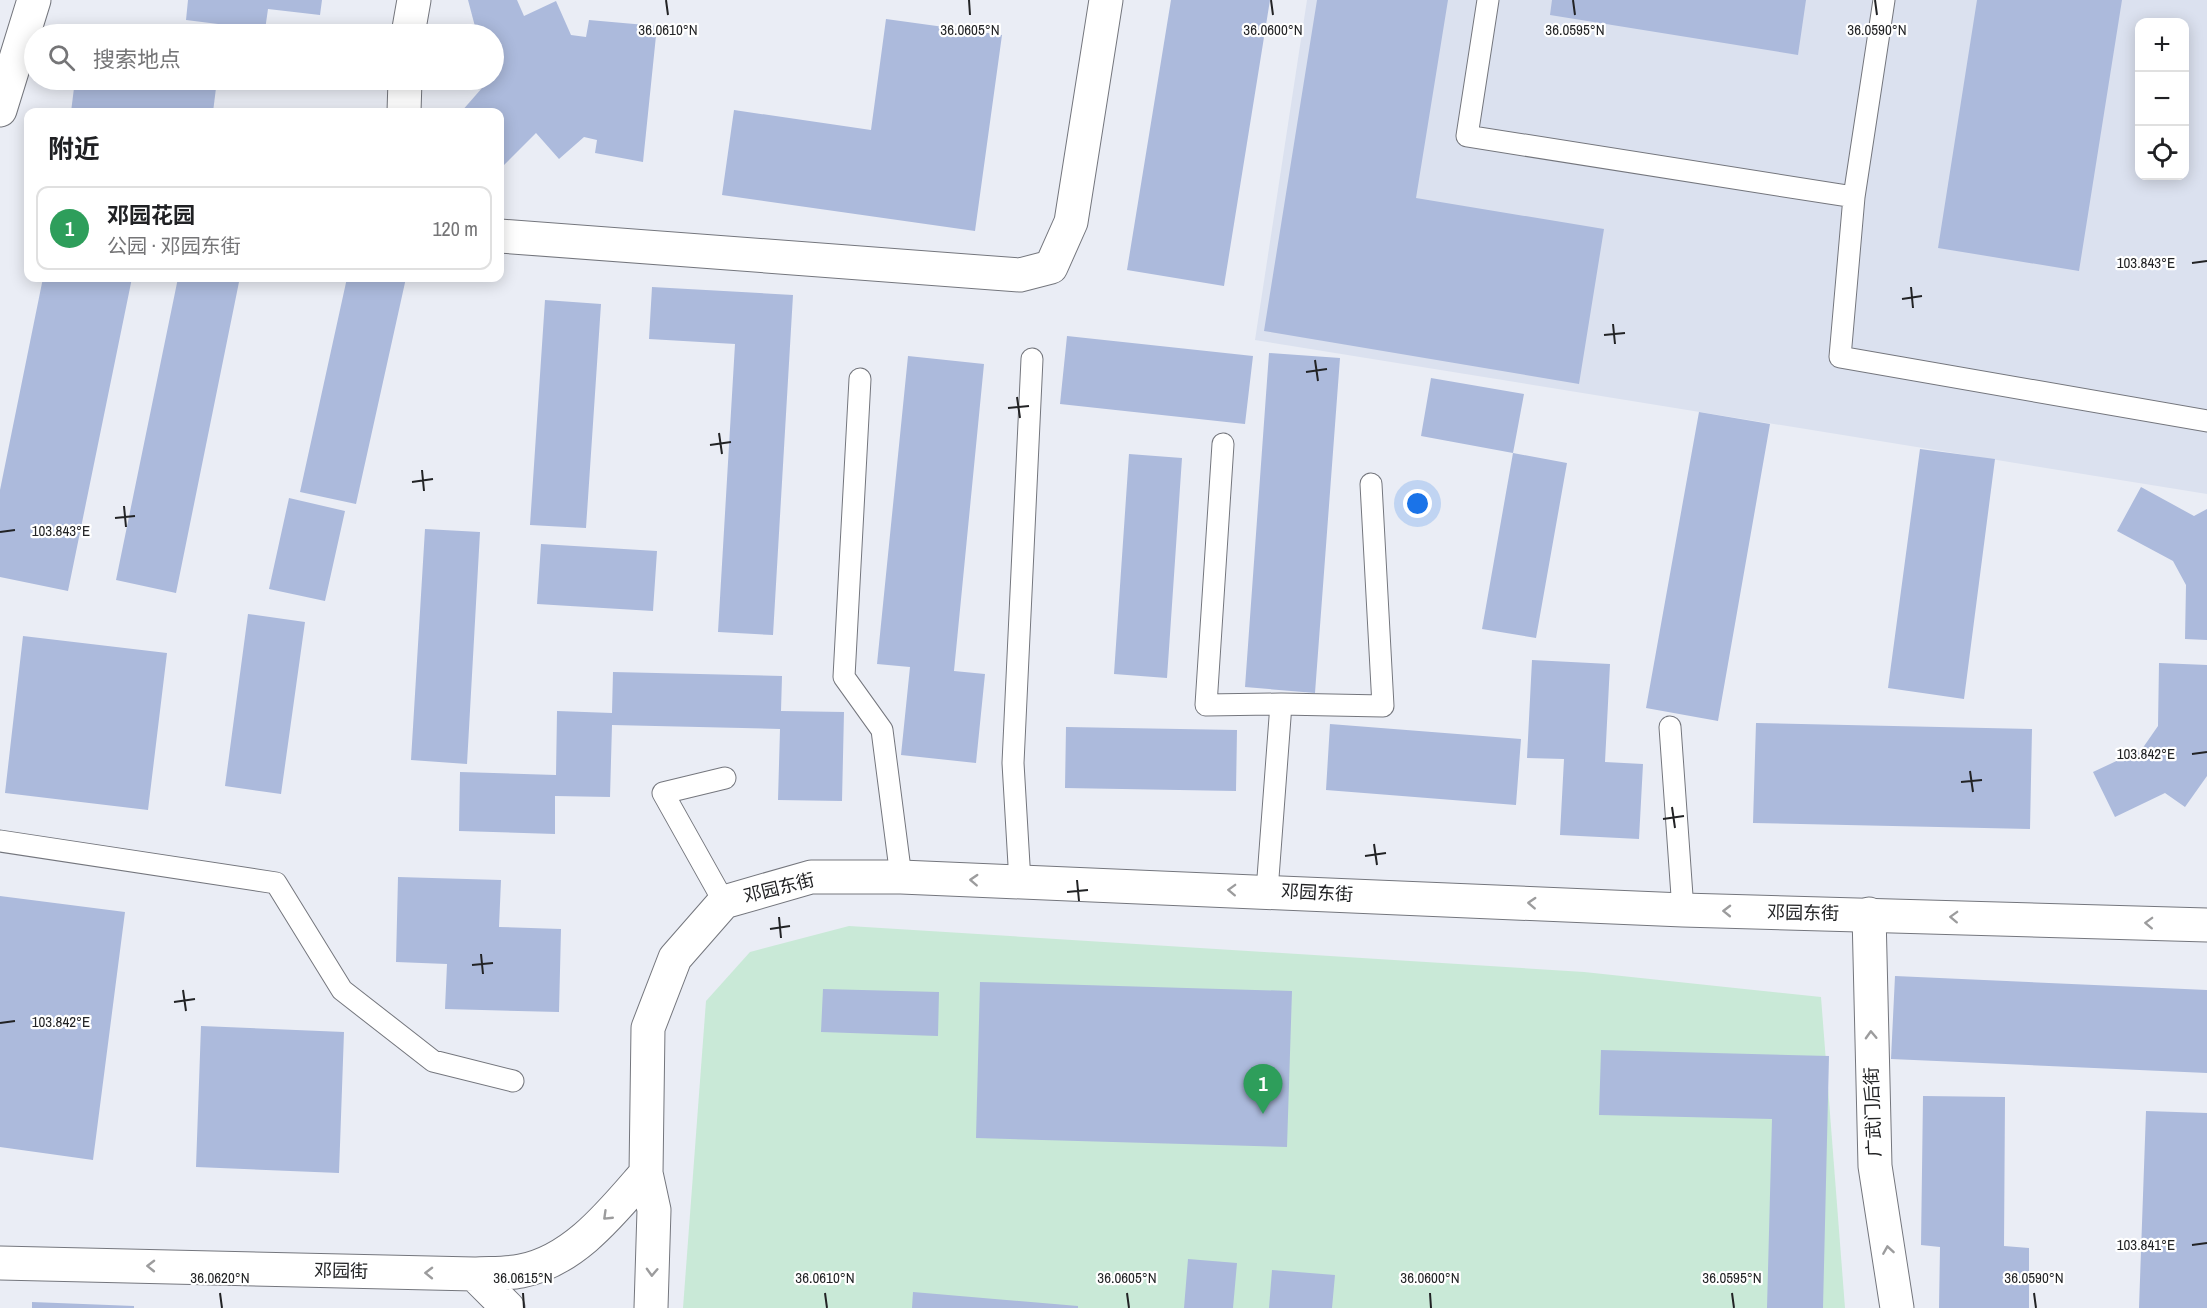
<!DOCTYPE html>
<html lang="zh">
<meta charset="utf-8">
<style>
body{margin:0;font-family:"Archivo Narrow","Noto Sans SC",sans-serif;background:#f2f2f2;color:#202124}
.controls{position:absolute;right:18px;top:18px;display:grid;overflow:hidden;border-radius:12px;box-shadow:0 3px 15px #0003}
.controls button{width:54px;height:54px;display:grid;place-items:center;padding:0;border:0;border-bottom:2px solid #e0e0e0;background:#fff;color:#202124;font:30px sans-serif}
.you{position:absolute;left:1418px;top:504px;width:21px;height:21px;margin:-15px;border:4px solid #fff;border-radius:50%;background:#1a73e8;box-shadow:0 0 0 9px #1a73e833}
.badge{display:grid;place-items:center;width:39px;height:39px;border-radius:50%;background:#2563eb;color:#fff;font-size:20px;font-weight:700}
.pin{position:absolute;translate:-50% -50px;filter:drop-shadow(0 2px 3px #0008)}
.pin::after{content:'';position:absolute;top:32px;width:21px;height:18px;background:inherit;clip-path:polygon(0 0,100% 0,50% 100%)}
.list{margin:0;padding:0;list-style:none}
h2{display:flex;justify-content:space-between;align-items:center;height:78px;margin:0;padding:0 24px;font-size:26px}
h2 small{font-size:20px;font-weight:400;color:#757577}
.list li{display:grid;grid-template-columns:39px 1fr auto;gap:18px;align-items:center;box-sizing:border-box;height:84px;margin:0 12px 12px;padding:0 12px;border:2px solid #e0e0e0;border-radius:12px}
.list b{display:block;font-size:22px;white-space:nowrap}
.list p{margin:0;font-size:20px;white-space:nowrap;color:#757577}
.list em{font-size:20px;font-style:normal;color:#757577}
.icon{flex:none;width:33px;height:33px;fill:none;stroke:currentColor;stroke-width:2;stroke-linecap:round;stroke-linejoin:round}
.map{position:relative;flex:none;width:2207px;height:1308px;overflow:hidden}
.search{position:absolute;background:#fff;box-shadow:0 3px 15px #0003;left:24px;top:24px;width:480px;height:66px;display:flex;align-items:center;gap:15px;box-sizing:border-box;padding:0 21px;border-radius:33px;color:#757577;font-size:22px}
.panel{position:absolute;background:#fff;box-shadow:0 3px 15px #0003;left:24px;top:108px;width:480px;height:174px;border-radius:12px}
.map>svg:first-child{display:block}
.built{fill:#dbe1ef;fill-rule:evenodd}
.green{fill:#c9e9d7}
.building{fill:#acbadc}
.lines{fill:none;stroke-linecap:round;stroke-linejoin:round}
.service-casing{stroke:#74767d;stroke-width:23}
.minor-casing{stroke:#74767d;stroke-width:35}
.tertiary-casing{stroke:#74767d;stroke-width:35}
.secondary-casing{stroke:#74767d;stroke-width:35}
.service{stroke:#fff;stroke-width:21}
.minor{stroke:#fff;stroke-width:33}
.tertiary{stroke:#fff;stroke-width:33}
.secondary{stroke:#fff;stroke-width:33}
.oneway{stroke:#9c9c9d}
.ticks{fill:none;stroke:#222325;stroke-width:2}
.labels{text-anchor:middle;stroke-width:4.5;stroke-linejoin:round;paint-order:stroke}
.street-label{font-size:18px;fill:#222325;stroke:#fff}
.ticks-label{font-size:15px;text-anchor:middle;fill:#222325;stroke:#fff;stroke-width:4.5;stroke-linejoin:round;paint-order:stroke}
</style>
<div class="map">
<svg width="2207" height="1308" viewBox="0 0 2207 1308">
<rect width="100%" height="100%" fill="#eaedf5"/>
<path class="built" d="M1307,0h900v494l-952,-154zM2140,22h44v154h-44z"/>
<path class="green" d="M849,926l735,46 237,25 24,311h-1162l23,-307 44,-49z"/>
<path class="building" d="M188,0h134l-2,15 -52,-6 -3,21 -79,-10z
M468,0h49l7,16 32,-15 15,34 15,2 3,-17 68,6 -14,136 -48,-9 2,-13 -13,-3 -25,22 -23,-26 -36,36v-57h-39l28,-32h5v-46h-17z
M1171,0h99l-46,286 -97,-16z
M1317,0h131l-32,198 188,31 -25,155 -315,-53z
M1552,0h254l-8,55 -248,-40z
M1977,0h145l-43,271 -141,-23z
M886,19l116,16 -27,196 -253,-36 12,-85 137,20z
M75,80h142l-4,32h-142z
M43,278h89l-64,313 -68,-14v-87z
M178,278h39l22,4 -63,311 -60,-13z
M347,278h59l-50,226 -56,-12z
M652,287l141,8 -20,340 -55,-3 17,-288 -86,-5z
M545,300l56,4 -15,224 -56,-3z
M1067,336l186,20 -8,68 -185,-20z
M1269,353l71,5 -25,335 -70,-6z
M908,356l76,8 -30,307 31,3 -9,89 -75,-8 9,-88 -33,-3z
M1431,378l93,16 -11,59 -92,-17z
M1699,412l71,12 -52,297 -72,-13z
M1920,449l75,10 -31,240 -76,-11z
M1513,453l54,10 -31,175 -54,-9z
M1129,454l53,4 -15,220 -53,-4z
M2141,487l53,29 13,-7v131l-22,-1 1,-54 -13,-24 -56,-30z
M289,498l56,13 -20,90 -56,-12z
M425,529l55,3 -13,232 -56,-4z
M541,544l116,7 -4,60 -116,-7z
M248,614l57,8 -24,172 -56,-8z
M23,636l144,17 -19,157 -143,-17z
M1532,660l78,4 -5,98 38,2 -4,75 -79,-4 4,-76 -37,-1z
M2159,663l48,2v111l-22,31 -20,-14 -50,24 -22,-45 49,-23 16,-23z
M613,672l169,4 -1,35 63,1 -2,89 -64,-1 2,-71 -168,-4 -2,72 -55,-1v38l-96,-3 1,-59 96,3 1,-64 55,2z
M1756,723l276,6 -2,100 -277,-6z
M1330,724l191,15 -5,66 -190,-15z
M1066,727l171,3 -1,61 -171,-3z
M398,877l103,3 -2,47 62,2 -2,83 -114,-3 2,-45 -51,-2z
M0,896l125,16 -32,248 -93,-13z
M1895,976l312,14v83l-316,-14z
M980,982l312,9 -5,156 -311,-9z
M823,989l116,3 -1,44 -117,-4z
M201,1026l143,6 -5,141 -143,-6z
M1601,1050l228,6 -6,252h-56l5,-189 -173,-4z
M1923,1096l82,1 -1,149 25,2v60h-90l1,-61 -19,-2z
M2146,1111l61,2v195h-68z
M1188,1259l49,4 -4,45h-49z
M1272,1270l63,5 -3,33h-63z
M913,1292l165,14v2h-166z
M32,1302l102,4v2h-102z"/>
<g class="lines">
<g class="service-casing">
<path id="service" d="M1488,0l-21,136 387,61 30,-197
M1854,197l-14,160 367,64
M860,379l-16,298 38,53 19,147
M1223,444l-17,261 75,-1
M1670,727l13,183
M0,841l276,42 66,107 91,71 80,20
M1020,882l-7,-119 19,-404
M1267,891l14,-187 102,2 -12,-222
M724,902l-61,-109 62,-15"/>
</g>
<g class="minor-casing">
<path id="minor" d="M408,34l6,-34
M404,112l1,-32
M500,236l520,39 31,-8 20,-45 35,-222
M1869,914l6,252 22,142"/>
</g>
<g class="tertiary-casing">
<path id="tertiary" d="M0,1263l474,11c15,-1 32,0 47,-3 53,-10 91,-59 125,-98
M474,1274l34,34
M651,1308l3,-98 -8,-37 2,-145 27,-70 49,-56 87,-25h90l782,33 524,15"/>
</g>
<g class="secondary-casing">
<path id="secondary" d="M0,110l34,-110"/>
</g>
<use href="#service" class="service"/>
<use href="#minor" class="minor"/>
<use href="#tertiary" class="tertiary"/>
<use href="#secondary" class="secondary"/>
</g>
<defs><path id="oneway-chevron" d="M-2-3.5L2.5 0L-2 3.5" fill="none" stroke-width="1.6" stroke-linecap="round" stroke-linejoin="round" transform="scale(1.5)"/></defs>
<g class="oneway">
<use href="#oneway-chevron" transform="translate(974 880) rotate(-177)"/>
<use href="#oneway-chevron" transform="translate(1232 890) rotate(-178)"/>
<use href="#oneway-chevron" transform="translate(1532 903) rotate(-177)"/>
<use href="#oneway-chevron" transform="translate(1727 911) rotate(-179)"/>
<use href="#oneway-chevron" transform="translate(1954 917) rotate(-178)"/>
<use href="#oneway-chevron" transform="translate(2149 923) rotate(-178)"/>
<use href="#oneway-chevron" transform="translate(1871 1035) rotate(-92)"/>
<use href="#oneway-chevron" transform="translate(607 1216) rotate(136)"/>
<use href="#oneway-chevron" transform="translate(1888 1250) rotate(-99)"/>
<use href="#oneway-chevron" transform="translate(151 1266) rotate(-179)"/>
<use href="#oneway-chevron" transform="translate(652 1272) rotate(92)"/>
<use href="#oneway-chevron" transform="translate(429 1273) rotate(-179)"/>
</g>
<path class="ticks" d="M666,0l2,15M969,0l1,15M1271,0l2,15M1573,0l2,15M1875,0l2,15M2192,263l15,-2M1911,287l2,21M1902,299l20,-3M1613,324l2,20M1604,335l21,-2M1315,360l3,21M1306,372l21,-3M1017,397l3,21M1008,408l21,-2M719,433l3,21M710,445l21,-3M422,470l2,21M412,482l21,-3M124,506l2,21M115,518l20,-2M0,532l15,-2M2192,754l15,-2M1970,771l3,21M1961,782l21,-2M1672,807l3,21M1663,819l21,-3M1374,844l3,21M1365,856l21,-3M1077,880l2,21M1067,892l21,-2M779,917l2,21M770,929l20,-3M481,954l2,20M472,965l21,-2M183,990l3,21M174,1002l21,-3M0,1023l15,-2M2192,1245l15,-2M220,1293l2,15M523,1293l1,15M825,1293l2,15M1127,1293l2,15M1430,1293l1,15M1732,1293l2,15M2034,1293l2,15"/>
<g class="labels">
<g class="street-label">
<text transform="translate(779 888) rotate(-14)" y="6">邓园东街</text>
<text transform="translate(1317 893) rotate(3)" y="6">邓园东街</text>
<text transform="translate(1803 913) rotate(1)" y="6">邓园东街</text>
<text transform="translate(1873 1112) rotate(-92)" y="6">广武门后街</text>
<text transform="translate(341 1271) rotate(1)" y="6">邓园街</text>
</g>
</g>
<g class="ticks-label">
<text x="668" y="35">36.0610°N</text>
<text x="970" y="35">36.0605°N</text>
<text x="1273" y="35">36.0600°N</text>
<text x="1575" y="35">36.0595°N</text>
<text x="1877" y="35">36.0590°N</text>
<text x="2146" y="268">103.843°E</text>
<text x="61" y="536">103.843°E</text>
<text x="2146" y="759">103.842°E</text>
<text x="61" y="1027">103.842°E</text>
<text x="2146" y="1250">103.841°E</text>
<text x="220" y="1283">36.0620°N</text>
<text x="523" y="1283">36.0615°N</text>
<text x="825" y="1283">36.0610°N</text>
<text x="1127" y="1283">36.0605°N</text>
<text x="1430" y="1283">36.0600°N</text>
<text x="1732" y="1283">36.0595°N</text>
<text x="2034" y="1283">36.0590°N</text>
</g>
</svg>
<div class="controls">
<button>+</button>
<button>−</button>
<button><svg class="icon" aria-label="locate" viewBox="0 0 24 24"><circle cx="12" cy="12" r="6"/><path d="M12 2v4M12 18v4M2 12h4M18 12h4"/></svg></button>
</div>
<div class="you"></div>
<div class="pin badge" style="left:1263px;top:1114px;background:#2e9e5b">1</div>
<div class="search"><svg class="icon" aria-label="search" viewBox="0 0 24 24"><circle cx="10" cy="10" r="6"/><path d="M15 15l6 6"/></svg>搜索地点</div>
<section class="panel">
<h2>附近<small></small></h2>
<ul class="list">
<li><span class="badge" style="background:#2e9e5b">1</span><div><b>邓园花园</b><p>公园 · 邓园东街</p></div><em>120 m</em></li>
</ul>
</section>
</div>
